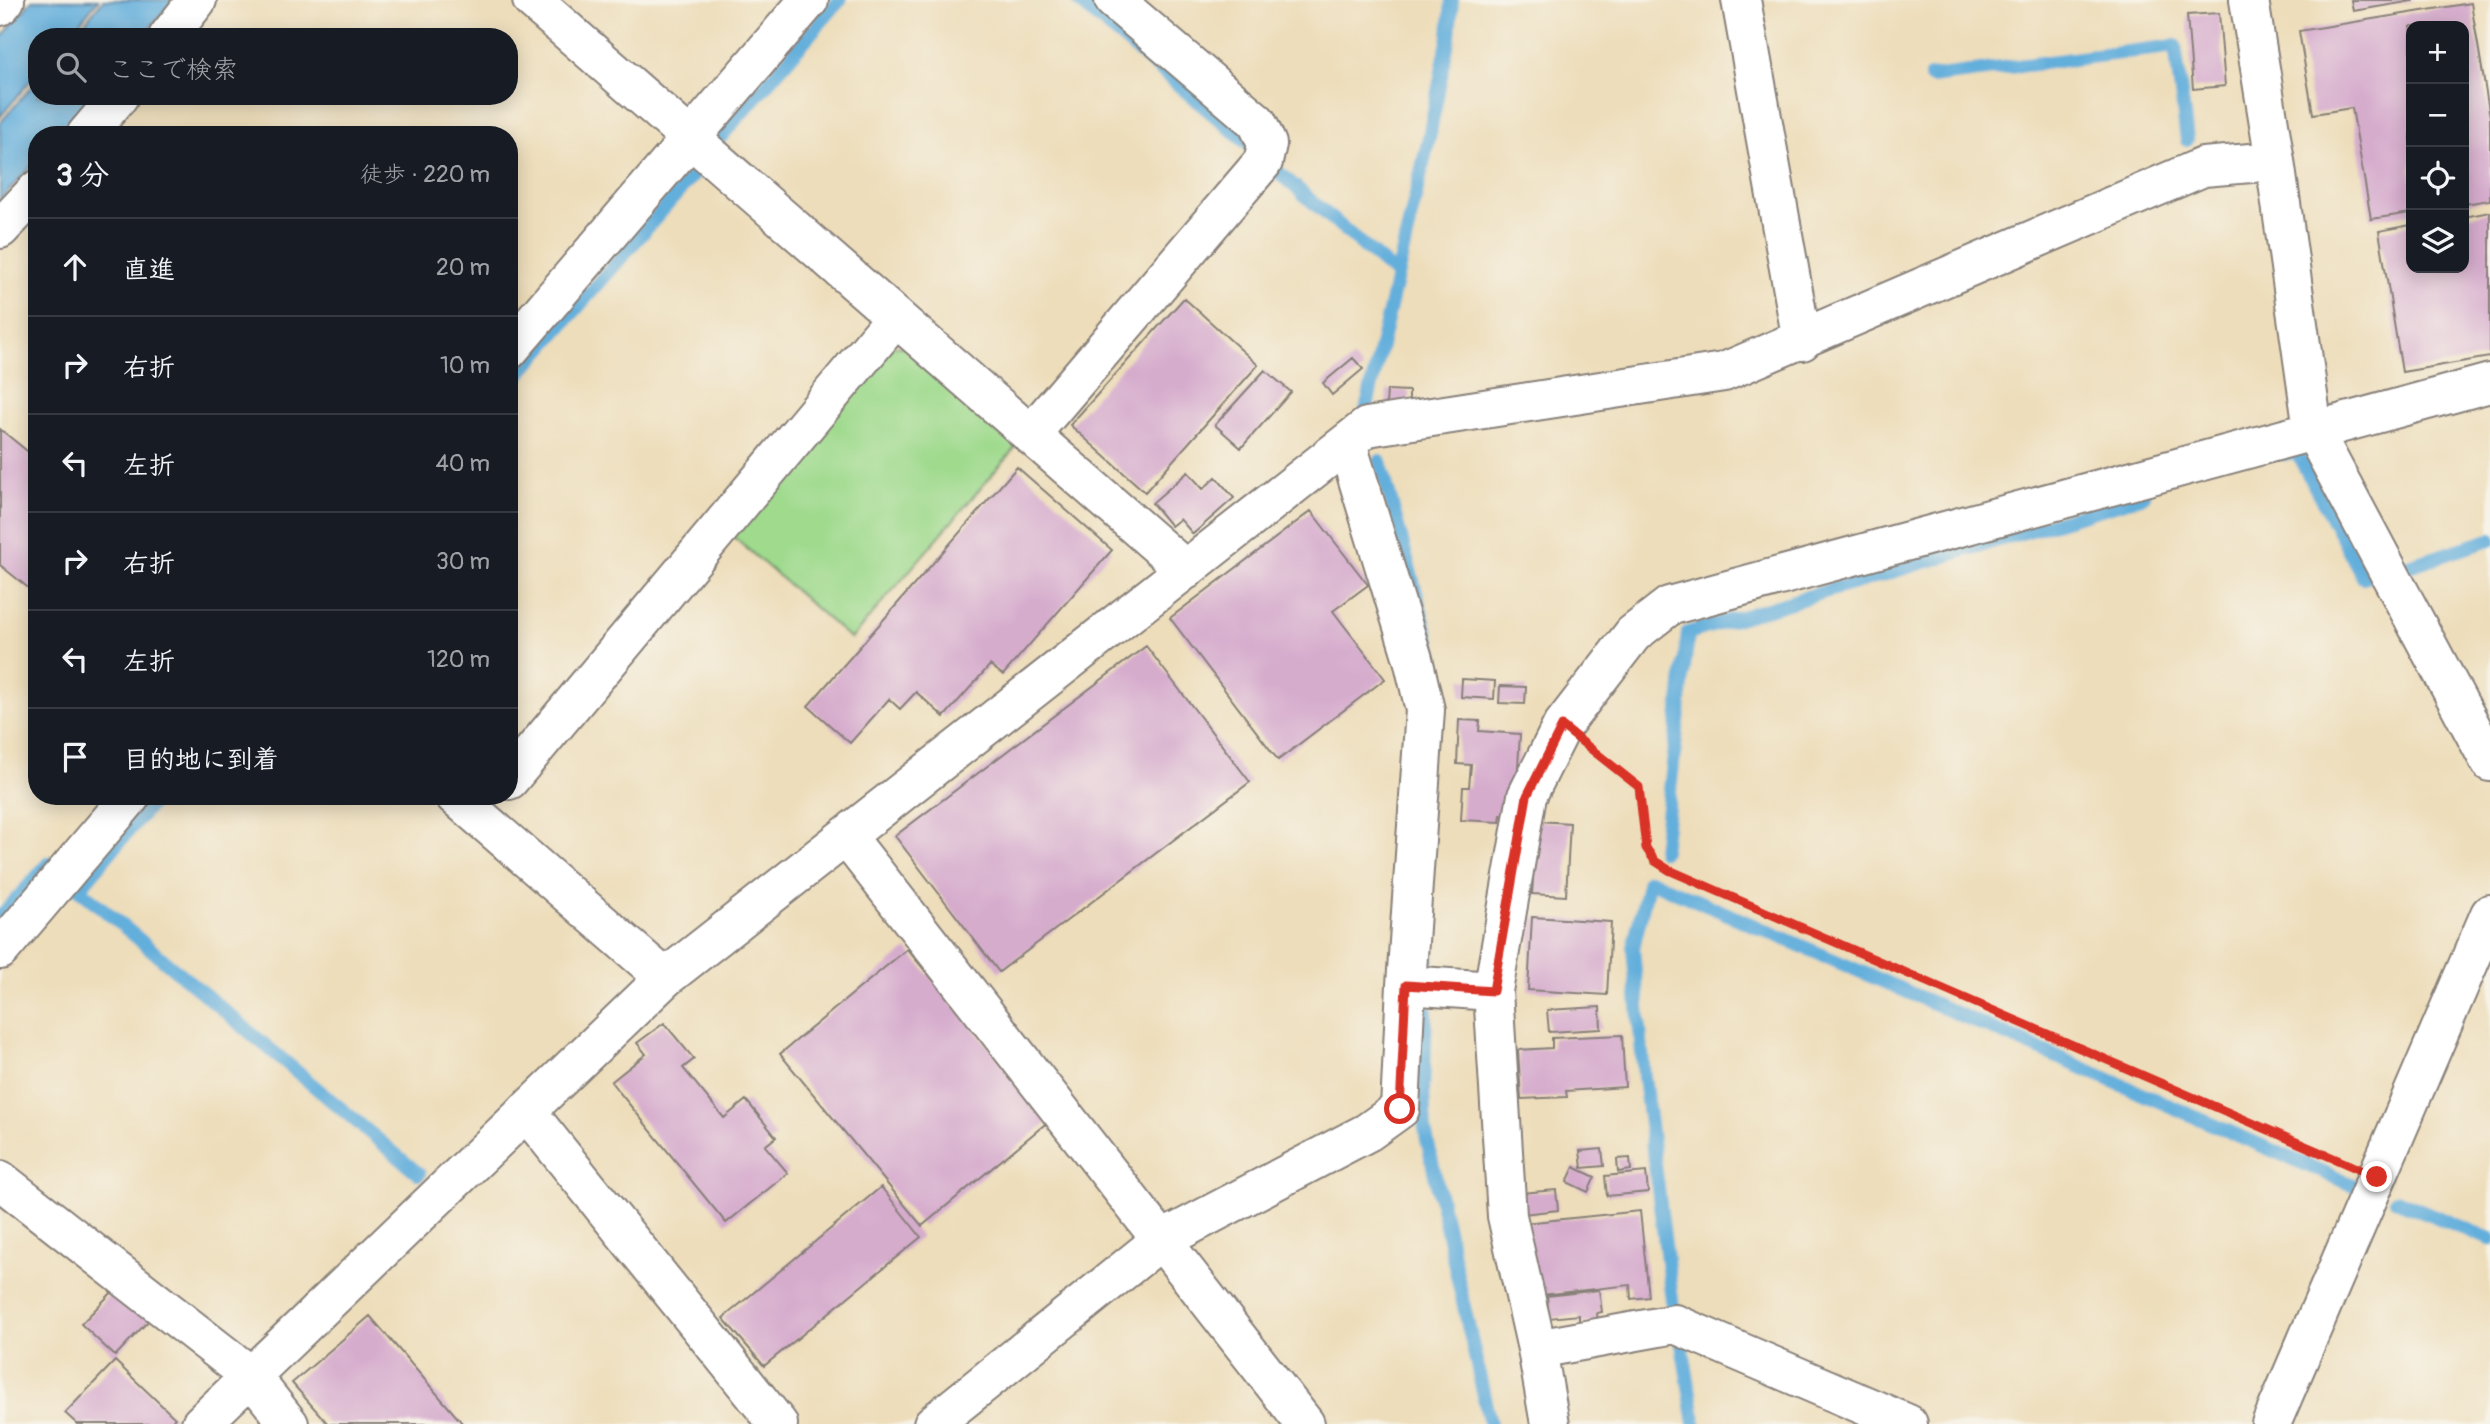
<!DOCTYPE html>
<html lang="ja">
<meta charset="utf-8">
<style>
body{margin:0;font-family:Pangolin,"Klee One",sans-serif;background:#242831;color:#f1f3f6}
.controls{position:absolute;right:21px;top:21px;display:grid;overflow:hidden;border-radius:14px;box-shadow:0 4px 18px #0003}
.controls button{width:63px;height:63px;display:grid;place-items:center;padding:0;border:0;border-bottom:2px solid #363941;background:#171b24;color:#f1f3f6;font:35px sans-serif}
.stop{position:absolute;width:21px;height:21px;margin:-16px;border:5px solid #d93025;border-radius:50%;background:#fff}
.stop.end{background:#d93025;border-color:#fff;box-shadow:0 2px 7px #0008}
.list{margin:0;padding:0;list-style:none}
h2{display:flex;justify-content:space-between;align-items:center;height:91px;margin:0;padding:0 28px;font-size:30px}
h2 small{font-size:23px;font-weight:400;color:#9ea1a6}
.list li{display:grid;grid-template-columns:46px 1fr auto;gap:21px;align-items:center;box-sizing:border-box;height:98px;padding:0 28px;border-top:2px solid #363941}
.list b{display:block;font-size:26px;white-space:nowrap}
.list em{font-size:23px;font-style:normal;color:#9ea1a6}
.icon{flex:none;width:38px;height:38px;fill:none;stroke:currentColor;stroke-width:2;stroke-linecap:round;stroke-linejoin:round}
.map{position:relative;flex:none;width:2490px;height:1424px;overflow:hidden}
.search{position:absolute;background:#171b24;box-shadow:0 4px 18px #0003;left:28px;top:28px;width:490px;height:77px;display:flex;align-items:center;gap:18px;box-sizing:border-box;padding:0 24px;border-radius:28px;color:#9ea1a6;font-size:26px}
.panel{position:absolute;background:#171b24;box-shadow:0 4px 18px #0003;left:28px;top:126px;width:490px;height:679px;border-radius:28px}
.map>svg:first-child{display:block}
.green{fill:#9fda8d;stroke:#607e64;stroke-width:2}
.water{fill:#63afdc;stroke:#42688c;stroke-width:2}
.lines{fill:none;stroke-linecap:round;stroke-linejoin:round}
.stream{stroke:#63afdc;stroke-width:14}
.building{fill:#d6accd}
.street-casing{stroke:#88807a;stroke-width:42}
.path{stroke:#88807a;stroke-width:4.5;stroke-dasharray:2 5;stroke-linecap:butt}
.street{stroke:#fff;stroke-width:38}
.route{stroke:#d93025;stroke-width:9}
</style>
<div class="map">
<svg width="2490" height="1424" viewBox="0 0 2490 1424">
<rect width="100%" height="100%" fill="#f7f3e8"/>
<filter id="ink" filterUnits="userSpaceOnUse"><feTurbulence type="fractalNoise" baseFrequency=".0143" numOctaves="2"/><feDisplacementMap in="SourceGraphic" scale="14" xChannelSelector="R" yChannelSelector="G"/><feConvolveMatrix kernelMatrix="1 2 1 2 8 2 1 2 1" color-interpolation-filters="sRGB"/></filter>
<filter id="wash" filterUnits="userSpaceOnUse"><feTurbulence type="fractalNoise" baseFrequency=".00686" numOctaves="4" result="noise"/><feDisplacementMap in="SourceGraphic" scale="28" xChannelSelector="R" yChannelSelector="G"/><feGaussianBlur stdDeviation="1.57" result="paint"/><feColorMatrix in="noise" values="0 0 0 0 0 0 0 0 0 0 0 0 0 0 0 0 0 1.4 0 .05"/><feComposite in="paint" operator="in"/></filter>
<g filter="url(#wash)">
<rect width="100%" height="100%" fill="#edddba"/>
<path class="green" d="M885,346l28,1 107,95 -169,197 -121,-105z"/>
<path class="water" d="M32,0h66l-30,37h-31v36l-37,44v-78z
M103,0h71l-32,37h-69z
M37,80v16h54l-33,39h-21v25l-37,40v-77z"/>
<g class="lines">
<path class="stream" d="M1077,0l176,148
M1931,77l244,-31 12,94
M719,139l121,-139
M1278,172l119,103
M509,386l193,-221
M1365,415l63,-273 21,-106 3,-36
M2284,454l12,-3 67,126 11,-3
M1380,461l53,194 3,26
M2408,566l82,-26
M158,796l-79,93 340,285
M1663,851l25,-218 456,-137
M0,918l49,-55
M1427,969l1,-30
M1426,1012l-3,79 2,39 65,294
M2396,1200l94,39
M1673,1308l-29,-231 -11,-129 16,-68 708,307
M1682,1344l13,80"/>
</g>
<g id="blocks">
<path class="building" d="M2351,0h62v1l-60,10z
M2471,3l19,114v83l-26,4v-178h-53v187l-40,6 -19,-111 -39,6 -14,-83z
M2219,13l6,73 -32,3 -6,-74z
M2490,212v145l-88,15 -23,-141 32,-6v43h53v-51z
M1184,298l74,67 -113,127 -75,-67z
M1353,358l10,11 -31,26 -9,-12z
M1265,370l26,22 -50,56 -26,-23z
M1387,390l22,1v15l-23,-1z
M0,429l37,30v136l-37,-30z
M1017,467l95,83 -109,125 -13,-10 -46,52 -28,-25 -16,17 -11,-10 -39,44 -42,-37z
M1188,472l15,17 13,-12 18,21 -41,36 -13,-15 -9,7 -19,-23z
M1311,511l57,74 -35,26 52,68 -107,81 -108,-142z
M1146,646l104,136 -251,190 -104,-136z
M1462,679l33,2 -1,18 -33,-2z
M1500,686l26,1 -1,17 -26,-1z
M1459,720l21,1 -1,10 41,3 -5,82 -14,-1 -1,7 -39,-2 2,-33h6l2,-22 -14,-1z
M1537,821l33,2 -4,73 -34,-2z
M1532,917l79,5 -4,73 -79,-5z
M907,949l143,171 -128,106 -142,-172z
M1600,1007l1,22 -52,3 -2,-22z
M664,1023l30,36 -11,9 41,50 22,-18 30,37 -11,9 23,27 -62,50 -115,-141 35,-28 -9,-11z
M1622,1035l3,52 -59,4 1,6 -46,2 -3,-49 34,-2v-10z
M1602,1149l2,17 -22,2 -2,-17z
M1630,1158l1,12 -13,2 -1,-13z
M1574,1167l21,10 -7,15 -21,-10z
M1646,1172l2,20 -41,4 -2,-20z
M881,1187l40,50 -157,129 -41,-48z
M1556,1190l2,20 -35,4 -2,-21z
M1640,1211l9,86 -18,2 -1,-14 -98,11 -7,-73z
M120,1284l33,32 -38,40 -34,-32z
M1599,1290l3,22 -5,1 1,9 -19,2v-9l-30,3 -2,-22z
M370,1316l93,108h-135l-36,-41z
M115,1361l60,57 -5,6h-93l-12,-11z"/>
</g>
</g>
<g filter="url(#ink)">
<use href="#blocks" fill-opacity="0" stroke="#88807a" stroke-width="2"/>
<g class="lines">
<g class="street-casing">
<path id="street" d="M532,0l654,570
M1741,0l61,341
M2249,0l26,161 38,269 177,332
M0,6l5,-6
M168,37l29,-37
M86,135l33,-39
M0,229l37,-39
M509,350l300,-350
M1031,434l232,-272 4,-18 -10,-22 -143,-122
M1347,444l66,215 12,51 -19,275
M509,780l387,-463
M455,796l210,182
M846,836l459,588
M0,950l131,-154
M526,1111l252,313
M0,1180l251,196 38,48
M1537,1349l138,-25 233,100
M201,1424l464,-446 702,-551 357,-55 479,-205 72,-6
M933,1424l227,-183 208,-109 32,-23 6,-124 87,6
M1550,1424l-13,-75 -30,-133 -14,-225 34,-195 35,-70 71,-92 36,-28 821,-223
M2271,1424l219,-510"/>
</g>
<path class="path" d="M1595,752l44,35 7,61 9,13 14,9 670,291"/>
<use href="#street" class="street"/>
</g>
</g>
<g class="lines" filter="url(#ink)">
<path class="route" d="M1400,1109l6,-124 87,6 34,-195 35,-70 77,61 7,61 9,13 14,9 708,307"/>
</g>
</svg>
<div class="controls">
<button>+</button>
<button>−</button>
<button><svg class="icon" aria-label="locate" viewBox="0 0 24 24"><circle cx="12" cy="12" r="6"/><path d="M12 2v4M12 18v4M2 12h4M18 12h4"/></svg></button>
<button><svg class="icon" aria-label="layers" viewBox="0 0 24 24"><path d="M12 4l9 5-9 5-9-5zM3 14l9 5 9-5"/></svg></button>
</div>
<div class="stop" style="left:1400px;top:1109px"></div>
<div class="stop end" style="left:2377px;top:1177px"></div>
<div class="search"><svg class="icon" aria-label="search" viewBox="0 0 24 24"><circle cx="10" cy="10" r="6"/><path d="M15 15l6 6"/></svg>ここで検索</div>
<section class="panel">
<h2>3 分<small>徒歩 · 220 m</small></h2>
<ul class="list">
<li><svg class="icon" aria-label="ahead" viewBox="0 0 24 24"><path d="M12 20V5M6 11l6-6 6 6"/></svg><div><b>直進</b></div><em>20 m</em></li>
<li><svg class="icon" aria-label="right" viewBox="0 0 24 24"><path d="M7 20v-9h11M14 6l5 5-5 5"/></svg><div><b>右折</b></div><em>10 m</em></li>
<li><svg class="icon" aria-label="left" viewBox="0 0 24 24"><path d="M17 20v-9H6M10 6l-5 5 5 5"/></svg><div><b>左折</b></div><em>40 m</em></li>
<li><svg class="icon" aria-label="right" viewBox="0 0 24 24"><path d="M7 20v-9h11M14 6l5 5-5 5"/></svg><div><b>右折</b></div><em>30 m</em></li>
<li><svg class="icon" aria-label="left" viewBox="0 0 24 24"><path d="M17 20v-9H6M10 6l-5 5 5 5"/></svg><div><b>左折</b></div><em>120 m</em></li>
<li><svg class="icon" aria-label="arrive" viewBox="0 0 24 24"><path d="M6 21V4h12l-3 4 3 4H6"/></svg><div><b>目的地に到着</b></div></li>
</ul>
</section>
</div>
